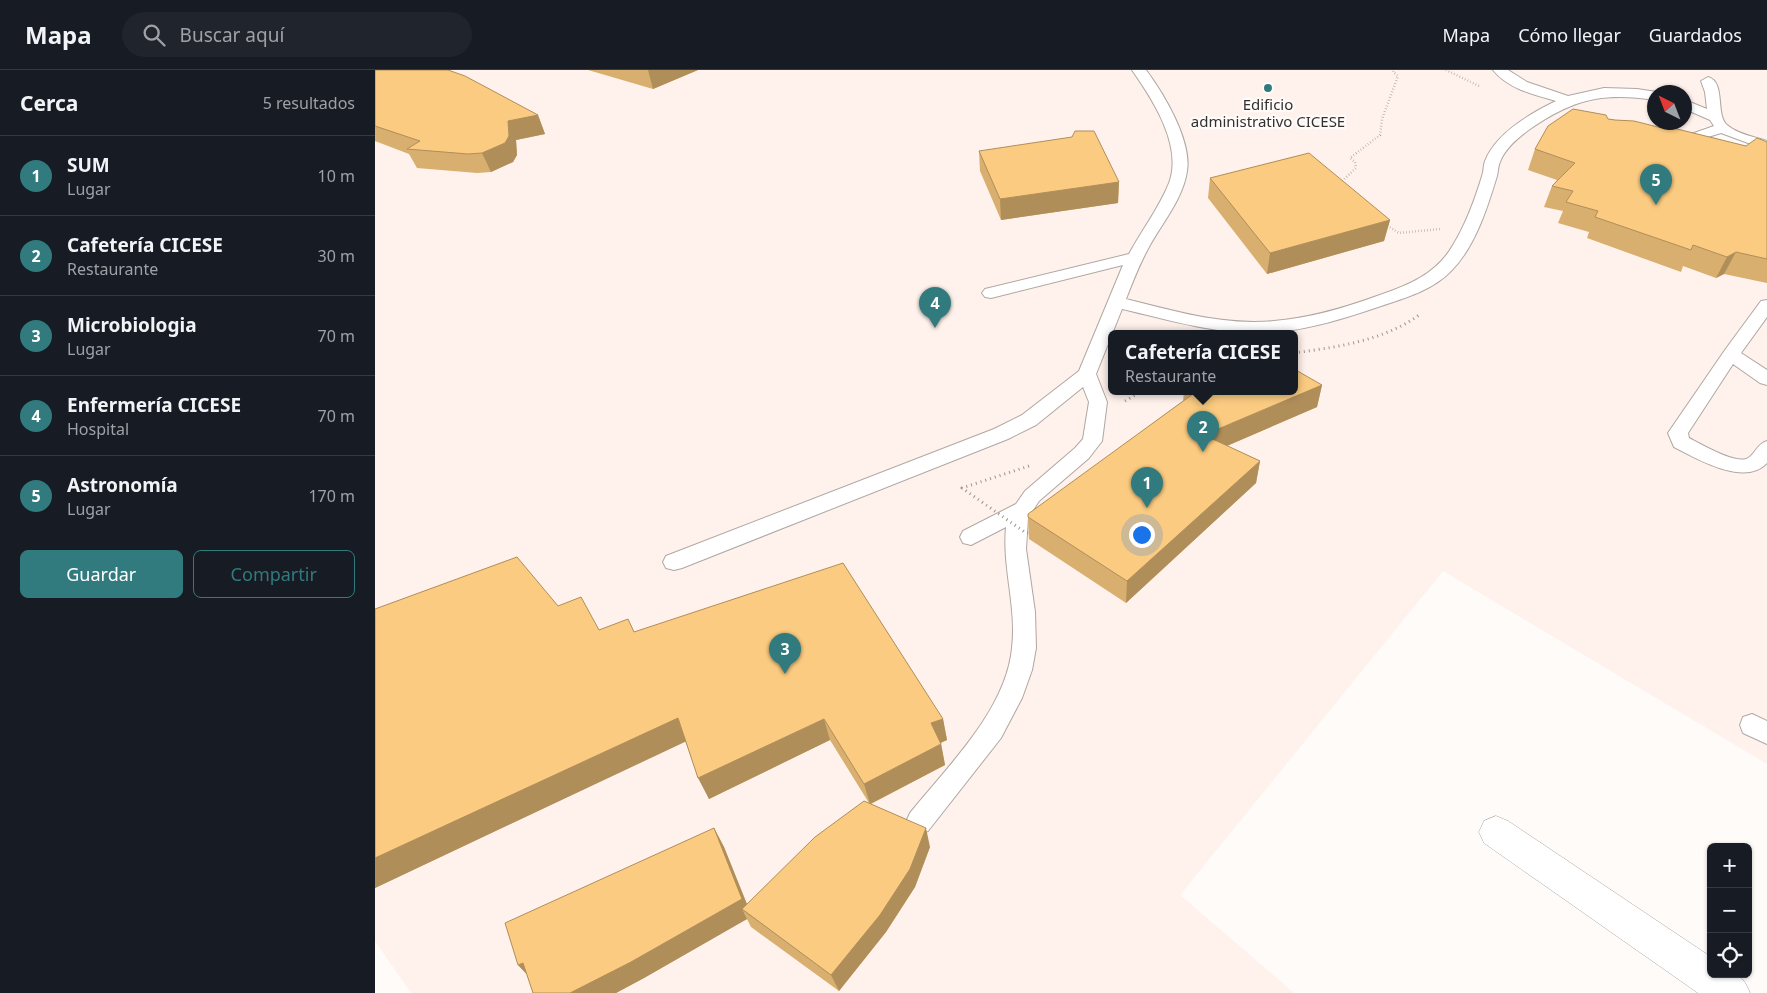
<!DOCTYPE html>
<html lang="es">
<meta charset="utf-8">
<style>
body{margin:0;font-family:"Noto Sans",sans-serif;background:#20242c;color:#f1f3f6}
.controls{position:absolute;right:15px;bottom:15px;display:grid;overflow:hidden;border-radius:8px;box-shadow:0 1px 4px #0004}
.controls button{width:45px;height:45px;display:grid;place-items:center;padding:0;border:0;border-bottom:1px solid #363941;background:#171b24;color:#f1f3f6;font:25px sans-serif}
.compass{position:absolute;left:1272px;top:15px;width:45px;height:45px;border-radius:50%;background:#171b24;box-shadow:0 1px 4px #0004;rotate:318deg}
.you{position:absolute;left:766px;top:464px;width:18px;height:18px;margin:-12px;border:4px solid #fff;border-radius:50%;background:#1a73e8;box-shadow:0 0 0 8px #1a73e833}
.badge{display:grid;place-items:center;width:32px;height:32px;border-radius:50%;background:#317a7e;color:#fff;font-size:16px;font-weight:700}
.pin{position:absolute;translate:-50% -41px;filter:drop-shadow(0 1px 2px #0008)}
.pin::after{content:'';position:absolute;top:26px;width:18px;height:15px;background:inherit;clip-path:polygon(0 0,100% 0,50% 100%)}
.popup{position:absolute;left:733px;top:260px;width:190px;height:65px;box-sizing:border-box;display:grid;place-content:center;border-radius:8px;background:#171b24;filter:drop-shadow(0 1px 4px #0005);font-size:16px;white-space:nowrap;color:#9ea1a6}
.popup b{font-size:19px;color:#f1f3f6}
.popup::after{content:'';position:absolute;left:50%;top:100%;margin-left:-10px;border:10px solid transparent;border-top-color:#171b24}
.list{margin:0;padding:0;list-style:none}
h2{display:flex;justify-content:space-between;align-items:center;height:65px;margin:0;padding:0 20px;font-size:21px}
h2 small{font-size:16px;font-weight:400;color:#9ea1a6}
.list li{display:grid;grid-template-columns:32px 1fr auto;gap:15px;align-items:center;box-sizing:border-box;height:80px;padding:0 20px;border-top:1px solid #363941}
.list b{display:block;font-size:19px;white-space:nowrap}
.list p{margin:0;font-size:16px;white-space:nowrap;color:#9ea1a6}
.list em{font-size:16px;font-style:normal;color:#9ea1a6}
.actions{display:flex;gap:10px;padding:15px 20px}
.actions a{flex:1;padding:11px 0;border:1px solid #317a7e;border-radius:8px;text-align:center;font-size:18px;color:#317a7e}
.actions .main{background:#317a7e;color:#fff}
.icon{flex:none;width:28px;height:28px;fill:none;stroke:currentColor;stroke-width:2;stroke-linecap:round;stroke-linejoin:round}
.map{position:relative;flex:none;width:1392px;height:923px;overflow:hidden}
header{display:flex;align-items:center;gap:30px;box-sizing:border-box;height:70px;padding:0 25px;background:#171b24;border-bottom:1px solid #363941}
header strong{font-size:24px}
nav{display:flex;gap:28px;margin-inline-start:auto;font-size:18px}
.search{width:350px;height:45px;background:#20242c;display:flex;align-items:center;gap:12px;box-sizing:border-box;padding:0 18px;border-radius:28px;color:#9ea1a6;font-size:19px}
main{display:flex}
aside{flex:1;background:#171b24}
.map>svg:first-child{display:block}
.built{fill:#fff1eb;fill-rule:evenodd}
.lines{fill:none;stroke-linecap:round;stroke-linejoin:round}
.service-casing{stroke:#afa7a3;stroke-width:2}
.minor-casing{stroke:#afa7a3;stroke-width:1}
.path-far1{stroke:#999694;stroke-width:2.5;stroke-dasharray:0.5 2.5;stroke-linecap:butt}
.path{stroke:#999694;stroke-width:3;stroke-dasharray:1 4;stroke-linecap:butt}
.service{fill:#fff;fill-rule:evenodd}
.minor{fill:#fff;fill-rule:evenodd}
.path-bridge{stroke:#999694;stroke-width:3;stroke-dasharray:1 4;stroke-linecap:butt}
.wall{fill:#d8af6f}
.shaded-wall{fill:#b08e5a}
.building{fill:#fbcb81;stroke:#b08e5a}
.poi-dot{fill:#317a7e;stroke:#fefbf9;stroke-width:2}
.labels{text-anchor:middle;stroke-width:4.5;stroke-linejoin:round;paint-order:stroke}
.far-poi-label{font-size:15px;fill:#34302f;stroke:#fefbf9}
</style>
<header>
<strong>Mapa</strong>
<div class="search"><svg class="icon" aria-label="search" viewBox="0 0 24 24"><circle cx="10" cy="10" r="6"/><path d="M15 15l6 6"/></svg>Buscar aquí</div>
<nav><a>Mapa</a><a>Cómo llegar</a><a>Guardados</a></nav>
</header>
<main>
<aside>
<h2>Cerca<small>5 resultados</small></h2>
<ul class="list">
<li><span class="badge">1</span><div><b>SUM</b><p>Lugar</p></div><em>10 m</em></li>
<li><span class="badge">2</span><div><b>Cafetería CICESE</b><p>Restaurante</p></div><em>30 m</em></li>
<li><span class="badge">3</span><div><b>Microbiologia</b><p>Lugar</p></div><em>70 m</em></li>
<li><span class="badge">4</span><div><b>Enfermería CICESE</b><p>Hospital</p></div><em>70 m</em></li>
<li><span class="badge">5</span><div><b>Astronomía</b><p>Lugar</p></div><em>170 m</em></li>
</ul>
<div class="actions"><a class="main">Guardar</a><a>Compartir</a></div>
</aside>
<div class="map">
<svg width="1392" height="923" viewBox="0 0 1392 923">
<rect width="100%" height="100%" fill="#fefbf9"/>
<path class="built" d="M0,0h1392v75l-68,-20 47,34 21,6v599l-324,-193 -263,324 114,98h-883l-36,-52zM1280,22h30v30h-30zM737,263h182v58h-182z"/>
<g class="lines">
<g class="service-casing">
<path id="service" d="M757,0h14c18,24 46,71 41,101 -4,28 -25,52 -38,76 -9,16 -16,34 -23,52 48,12 98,27 148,22 36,-3 70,-13 103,-25 30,-10 60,-22 76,-51 13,-21 22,-46 29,-69 2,-5 1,-10 3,-15 11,-28 46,-48 71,-60 -21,-6 -48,-12 -63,-31h15l19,12 41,14 36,-8 33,1 20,3h-2v8c-52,-8 -82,-1 -125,29 -11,8 -25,19 -30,33 -2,4 -2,10 -3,14 -10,33 -22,71 -46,95 -18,19 -46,27 -70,35 -41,14 -85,28 -129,27 -44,-1 -87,-14 -130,-24l-26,65 11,28 -5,39 -13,17 -50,43 -11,17 -2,31 9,63 1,36 -4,22 -10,28 -21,40 -73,93 -9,3 -9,-3 -4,-9 4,-9c38,-47 96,-103 102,-165 5,-41 -10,-80 -6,-121l-35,18 -8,-2 -3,-6 3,-6 53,-27 9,-13 50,-43 8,-9 6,-37 -6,-15 -47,38 -28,14 -326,129 -8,2 -8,-2 -3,-6 3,-6 328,-127 28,-14 57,-44 44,-106 -132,33 -6,-1 -3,-4 3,-4 144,-35c13,-24 30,-46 40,-71 14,-37 -16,-83 -37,-113z
M1333,7c18,5 7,37 19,48 10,9 28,12 40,16v9l-46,-17 -26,8 -26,-1 -2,-3 2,-3 25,-1 20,-7 -4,-6 -25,-11v-9l22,9 -2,-17 -4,-11z
M1392,230v17l-26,36 26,17v15l-7,-2 -27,-19 -45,69 1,5c12,6 44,25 57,21 9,-3 10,-15 21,-18v22c-22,24 -70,-4 -93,-16l-6,-14 57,-83 36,-49z
M1377,644l15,7v23l-24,-11 -3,-8 3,-8z"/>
</g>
<g class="minor-casing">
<path id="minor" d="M1121,746l12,5 203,136v17c22,0 30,-4 39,19h-52l-214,-150 -5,-11 5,-11z"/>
</g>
<path class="path-far1" d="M1071,0l33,16
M965,113l16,-15 -1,-6 -5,-4 30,-23 2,-16 16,-43 -5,-4 1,-2
M1010,154l14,9 41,-4"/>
<path class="path" d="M919,283c43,-6 89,-12 125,-38
M750,331l17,-10"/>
<use href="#service" class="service"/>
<use href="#minor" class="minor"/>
<path class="path-bridge" d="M654,396l-67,22 64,45h6"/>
</g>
<path class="wall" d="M0,0l163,45 7,19 -29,6 1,15 -4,7 -22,10 -14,1 -60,-5 -8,-14 -34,-13z
M213,0h110l-45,19z
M1233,49l7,1 47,8 84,18 21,-4v141l-43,-9 -8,4 -33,-12 -2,6 -94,-34 2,-6 -31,-9 5,-12 -19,-4 8,-21 5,-6 -29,-10 7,-21z
M604,81l140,31 -1,21 -117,17 -21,-49z
M835,108l180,42 -6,21 -117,33 -59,-76z
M947,315l-5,22 -90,39 33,15 -4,22 -130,120 -97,-64 -1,-22 155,-116 1,-10h110z
M183,536l41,24 36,2 308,87 4,21 -6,3 4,22 -74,39 59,43 -15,40 -29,45 -47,59 -88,-64 -4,-8 -103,59 -28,15h-83l-6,-19 -9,-9 196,-137 10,19 23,57 122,-101 -39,-63 -121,59 -24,-58 -310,147v-279z"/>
<path class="shaded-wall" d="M273,0h50l-45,19z
M163,45l7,19 -29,6 1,15 -4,7 -22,10 -9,-19 26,-32z
M744,112l-1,21 -117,17 -1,-21z
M1015,150l-6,21 -117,33 3,-21z
M1361,182l-12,22 -8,4 11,-21z
M947,315l-5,22 -116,50 3,-22z
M885,391l-4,22 -130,120 1,-22z
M303,648l11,22 -314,148v-30z
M449,649l6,21 -121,59 -11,-21z
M568,649l4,21 -12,5 -4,-22z
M566,674l4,21 -75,39 -6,-20z
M339,758l10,19 28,70 -10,-8 5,10 -103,59 -28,15h-46z
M551,758l4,19 -15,40 -29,45 -47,59 -8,-16z
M148,893l11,19 -16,-17z"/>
<path class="building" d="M0,0h73l17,6 73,39 -30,6 1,15 -4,7 -23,10 -14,1 -61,-5 13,-8 -45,-15z
M1198,39l33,6 2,4 7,1 19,1 28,7 3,-2 81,20 11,-8 10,4v117l-31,-7 -9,5 -34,-12 -2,5 -96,-33 3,-6 -32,-9 7,-11 -21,-5 23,-23 -40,-14 13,-23z
M700,61h19l25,51 -119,17 -21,-48 93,-14z
M934,83l81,67 -120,33 -60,-75z
M919,299l28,16 -118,50 56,26 -133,120 -99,-64v-3l169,-123h97z
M142,487l41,49 23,-9 18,33 29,-11 6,13 209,-69 100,156 -12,4 10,21 -77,40 -40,-65 -126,59 -20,-60 -303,140v-249z
M489,731l62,27 -16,41 -30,46 -49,60 -89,-66 73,-72z
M339,758l28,71 -111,63 -61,31h-37l-10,-30 -5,2 -13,-42z"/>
<circle class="poi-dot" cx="893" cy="18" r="5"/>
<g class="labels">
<g class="far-poi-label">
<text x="893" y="40">Edificio<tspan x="893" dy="17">administrativo CICESE</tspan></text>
</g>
</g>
</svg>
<div class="controls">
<button>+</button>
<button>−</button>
<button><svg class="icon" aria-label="locate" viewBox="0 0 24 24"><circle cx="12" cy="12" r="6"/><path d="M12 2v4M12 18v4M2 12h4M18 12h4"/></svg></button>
</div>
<svg class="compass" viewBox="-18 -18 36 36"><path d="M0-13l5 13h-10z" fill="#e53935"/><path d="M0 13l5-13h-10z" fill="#9ea1a6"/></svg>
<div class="you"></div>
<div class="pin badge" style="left:772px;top:438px">1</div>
<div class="pin badge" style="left:828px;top:382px">2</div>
<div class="popup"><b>Cafetería CICESE</b>Restaurante</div>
<div class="pin badge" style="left:410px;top:604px">3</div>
<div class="pin badge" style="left:560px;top:258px">4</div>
<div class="pin badge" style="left:1281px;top:135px">5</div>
</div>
</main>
